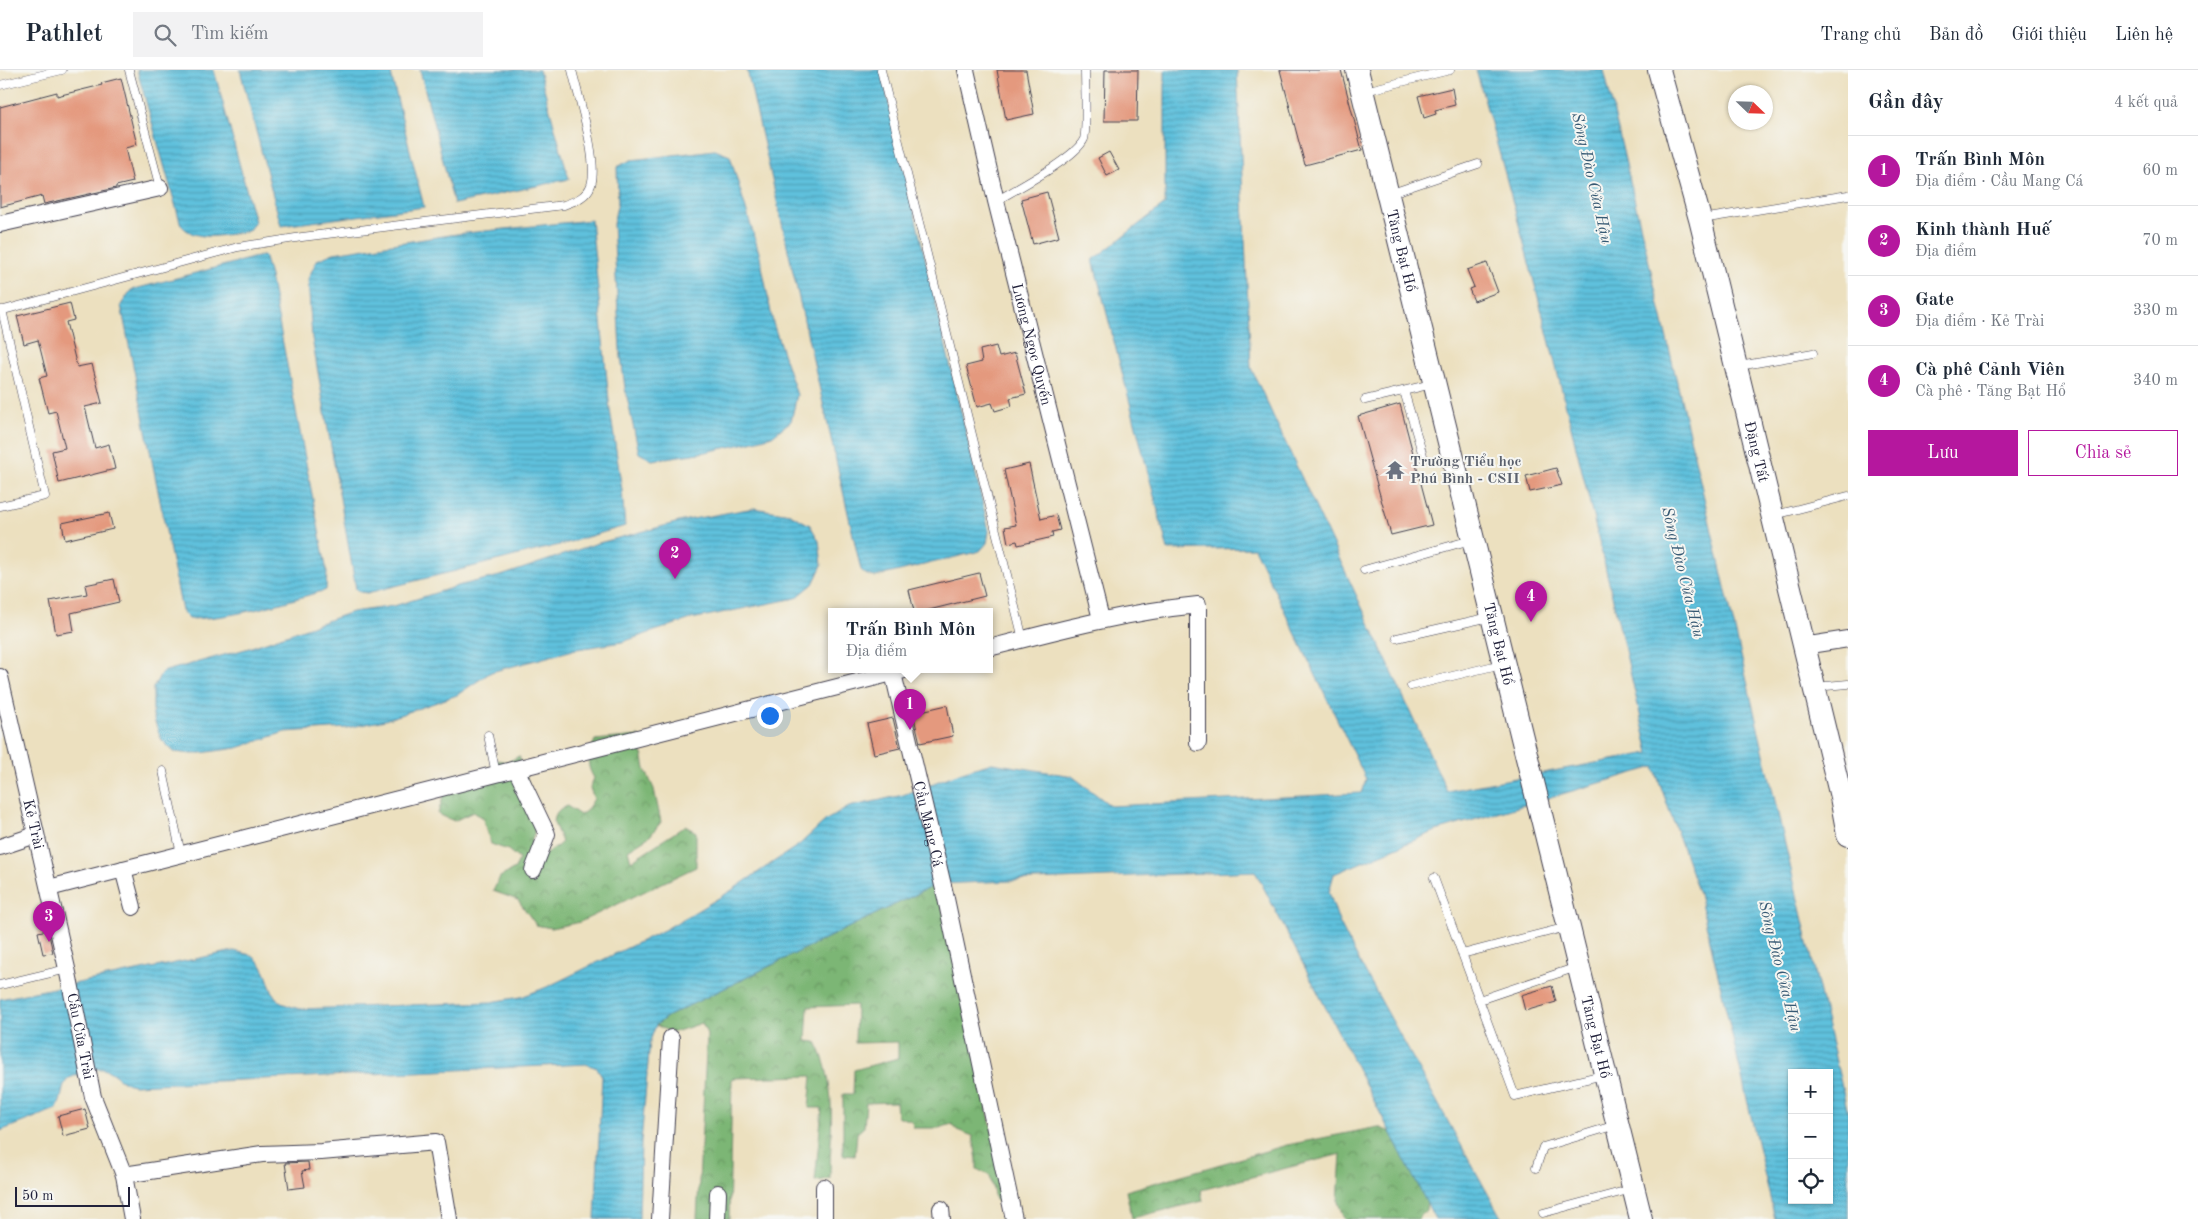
<!DOCTYPE html>
<html lang="vi">
<meta charset="utf-8">
<style>
body{margin:0;font-family:"Old Standard TT",serif;background:#f2f2f3;color:#1f2937}
.controls{position:absolute;right:15px;bottom:15px;display:grid;overflow:hidden;border-radius:0px;box-shadow:0 1px 4px #0004}
.controls button{width:45px;height:45px;display:grid;place-items:center;padding:0;border:0;border-bottom:1px solid #e0e1e3;background:#fff;color:#1f2937;font:25px sans-serif}
.compass{position:absolute;left:1728px;top:15px;width:45px;height:45px;border-radius:50%;background:#fff;box-shadow:0 1px 4px #0004;rotate:113deg}
.scale{position:absolute;left:15px;bottom:12px;width:115px;box-sizing:border-box;padding-left:5px;border:2px solid #22223b;border-top:0;font-size:14px;line-height:18px;white-space:nowrap;color:#22223b;-webkit-text-stroke:4px #f6f6f2;paint-order:stroke}
.you{position:absolute;left:769px;top:645px;width:18px;height:18px;margin:-12px;border:4px solid #fff;border-radius:50%;background:#1a73e8;box-shadow:0 0 0 8px #1a73e833}
.badge{display:grid;place-items:center;width:32px;height:32px;border-radius:50%;background:#b5179e;color:#fff;font-size:16px;font-weight:700}
.pin{position:absolute;translate:-50% -41px;filter:drop-shadow(0 1px 2px #0008)}
.pin::after{content:'';position:absolute;top:26px;width:18px;height:15px;background:inherit;clip-path:polygon(0 0,100% 0,50% 100%)}
.popup{position:absolute;left:828px;top:538px;width:165px;height:65px;box-sizing:border-box;display:grid;place-content:center;border-radius:0px;background:#fff;filter:drop-shadow(0 1px 4px #0005);font-size:16px;white-space:nowrap;color:#747a83}
.popup b{font-size:19px;color:#1f2937}
.popup::after{content:'';position:absolute;left:50%;top:100%;margin-left:-10px;border:10px solid transparent;border-top-color:#fff}
.list{margin:0;padding:0;list-style:none}
h2{display:flex;justify-content:space-between;align-items:center;height:65px;margin:0;padding:0 20px;font-size:21px}
h2 small{font-size:16px;font-weight:400;color:#747a83}
.list li{display:grid;grid-template-columns:32px 1fr auto;gap:15px;align-items:center;box-sizing:border-box;height:70px;padding:0 20px;border-top:1px solid #e0e1e3}
.list b{display:block;font-size:19px;white-space:nowrap}
.list p{margin:0;font-size:16px;white-space:nowrap;color:#747a83}
.list em{font-size:16px;font-style:normal;color:#747a83}
.actions{display:flex;gap:10px;padding:15px 20px}
.actions a{flex:1;padding:11px 0;border:1px solid #b5179e;border-radius:0px;text-align:center;font-size:18px;color:#b5179e}
.actions .main{background:#b5179e;color:#fff}
.icon{flex:none;width:28px;height:28px;fill:none;stroke:currentColor;stroke-width:2;stroke-linecap:round;stroke-linejoin:round}
.map{position:relative;flex:none;width:1848px;height:1149px;overflow:hidden}
header{display:flex;align-items:center;gap:30px;box-sizing:border-box;height:70px;padding:0 25px;background:#fff;border-bottom:1px solid #e0e1e3}
header strong{font-size:24px}
nav{display:flex;gap:28px;margin-inline-start:auto;font-size:18px}
.search{width:350px;height:45px;background:#f2f2f3;display:flex;align-items:center;gap:12px;box-sizing:border-box;padding:0 18px;border-radius:0px;color:#747a83;font-size:19px}
main{display:flex}
aside{flex:1;background:#fff}
.map>svg:first-child{display:block}
.forest{fill:url(#forest-crowns);stroke:#4f6c58}
.water{fill:url(#water-rules);stroke:#40728c;fill-rule:evenodd}
.building{fill:#e4997e}
.lines{fill:none;stroke-linecap:round;stroke-linejoin:round}
.lane-casing{stroke:#403e4f;stroke-width:9}
.street-casing{stroke:#403e4f;stroke-width:18}
.secondary-casing{stroke:#403e4f;stroke-width:24}
.lane{stroke:#fff;stroke-width:8}
.street{stroke:#fff;stroke-width:16}
.secondary{stroke:#fff;stroke-width:22}
.labels{text-anchor:middle;stroke-width:4;stroke-linejoin:round;paint-order:stroke}
.street-label{font-size:15px;fill:#22223b;stroke:#f6f6f2}
.worship-label{font-size:15px;font-weight:bold;fill:#5b616d;stroke:#f6f6f2;text-anchor:start}
.water-label{font-size:16px;font-style:italic;fill:#375a74;stroke:#f6f6f2}
</style>
<header>
<strong>Pathlet</strong>
<div class="search"><svg class="icon" aria-label="search" viewBox="0 0 24 24"><circle cx="10" cy="10" r="6"/><path d="M15 15l6 6"/></svg>Tìm kiếm</div>
<nav><a>Trang chủ</a><a>Bản đồ</a><a>Giới thiệu</a><a>Liên hệ</a></nav>
</header>
<main>
<div class="map">
<svg width="1848" height="1149" viewBox="0 0 1848 1149">
<defs>
<pattern id="forest-crowns" width="20" height="18" patternUnits="userSpaceOnUse" patternTransform="scale(1.25)"><rect width="20" height="18" fill="#7cb674"/><path d="M2 6a3 3 0 1 1 6 0M12 15a3 3 0 1 1 6 0" fill="none" stroke="#659460"/></pattern>
<pattern id="water-rules" width="6" height="5" patternUnits="userSpaceOnUse" patternTransform="scale(1.25)"><rect width="6" height="5" fill="#5fc1dd"/><path d="M0 2.5h6" fill="none" stroke="#4e9cb4"/></pattern>
</defs>
<rect width="100%" height="100%" fill="#f6f6f2"/>
<filter id="ink" filterUnits="userSpaceOnUse"><feTurbulence type="fractalNoise" baseFrequency=".02" numOctaves="2"/><feDisplacementMap in="SourceGraphic" scale="10" xChannelSelector="R" yChannelSelector="G"/><feConvolveMatrix kernelMatrix="1 2 1 2 8 2 1 2 1" color-interpolation-filters="sRGB"/></filter>
<filter id="wash" filterUnits="userSpaceOnUse"><feTurbulence type="fractalNoise" baseFrequency=".0096" numOctaves="4" result="noise"/><feDisplacementMap in="SourceGraphic" scale="20" xChannelSelector="R" yChannelSelector="G"/><feGaussianBlur stdDeviation="1.12" result="paint"/><feColorMatrix in="noise" values="0 0 0 0 0 0 0 0 0 0 0 0 0 0 0 0 0 1.4 0 .05"/><feComposite in="paint" operator="in"/></filter>
<g filter="url(#wash)">
<rect width="100%" height="100%" fill="#ece0bf"/>
<path class="forest" d="M639,666l6,33 9,20 7,33 -11,14 -22,14 3,11 54,-35 11,6v35l-116,55 -29,6 -15,-3 -18,-25 -25,-9 7,-14 15,-8 4,-10 -11,-9 -17,-6 -9,-27 -9,-5 -19,9 -16,-7 6,-20 42,-18 11,-16 11,2 11,-6 7,18 9,56 -4,13 1,12c13,1 21,-5 30,-13l-9,-21 4,-9 10,-6 13,9 6,-4 8,-12 -4,-11 4,-10c-9,-15 -6,-22 1,-38z
M937,814l75,335h-11l1,-8 -8,-16 -4,-19 -13,-7v-9l-4,-24 -16,-6 -5,-6 -13,4h-25l-3,-7 -14,-5 -1,-14 -30,1 -2,24 -7,6 -2,23 -12,-1v-61h10l1,-24 44,-12v-16l-43,1 1,-38 -48,2 -2,34 10,1c22,41 14,92 14,137l-15,2 7,-73h-13l3,-32 -80,2 -3,141h-32l10,-185 -5,-11 -30,10 -16,-8 12,-9z
M1378,1057l27,11 23,46 -2,26 -8,9h-74l-6,-17 3,-48 -140,36 2,11 -71,17 -6,-27 161,-46z"/>
<path class="water" d="M137,0h77l41,152 -7,9c-20,3 -51,13 -67,-6z
M240,0h150l34,137 -143,19z
M420,0h119l30,109 -115,25z
M747,0h134l108,461 -2,12 -7,8 -105,26 -8,-2 -6,-5z
M1165,0h72l14,298 196,423 202,-38c-53,-229 -108,-457 -173,-683h128l244,1043v106h-73l-76,-325 -45,-127 -218,64 -102,43 -5,18 10,30 19,37 144,260h-67l-180,-348 -318,13 -269,132 -12,9 -6,16 -9,101 -2,77h-44l7,-143 -5,-8 -11,-4 -452,21c-15,-2 -19,-14 -31,-16 -10,-2 -25,6 -34,9 -9,8 -5,21 -13,31l-56,22v-132l234,-48c9,2 19,3 25,11 17,23 4,39 41,47l191,-7 30,-5 26,-10 119,-58 63,-37 71,-48 26,-24 23,-13 54,-12 59,-23 30,-9 80,13 39,30 250,-13 5,-14 -112,-231 -86,2 -75,-290 72,-56zM1792,1003h37v127h-37z
M715,80l15,6 30,100 13,67 24,72 -6,26 -19,15 -25,7 -41,9 -54,8 -13,-7 -14,-65 -5,-39 -7,-125 5,-22 -1,-35 14,-7z
M591,150l19,190 12,80 3,36 -58,17 -200,50 -7,-1 -4,-3 -44,-251 -4,-59 9,-19 17,-7 123,-19z
M264,185l6,21 57,296 -1,18c-45,13 -91,28 -137,29l-7,-8 -61,-306 10,-15z
M754,438l36,6 20,11 9,16 3,24 -9,19 -17,14 -105,21 -69,23 -45,7 -86,23 -34,23 -72,25 -39,8 -61,4 -48,16 -44,6 -19,-2 -13,-13 -8,-23v-28l9,-16 84,-23 106,-37 42,-6 67,-21 43,-10 91,-31 92,-24z"/>
<g id="blocks">
<path class="building" d="M997,0h29l8,44 -28,6z
M1105,0h33l-1,51h-33z
M1280,0h61l21,80 -57,15z
M121,8l16,67 -12,3 8,34 -17,4v2l-72,16 -2,-8 -42,11v-100l57,-15v4l45,-11 -1,-2z
M1452,18l3,17 -20,5 1,4 -12,4 -6,-22z
M1109,82l10,18 -12,6 -9,-18z
M1047,122l12,45 -26,7 -12,-45z
M1487,193l11,29 -24,9 -5,-12 5,-2 -7,-17z
M70,233l4,17 -8,2 11,45 15,-3 10,39 -17,4 10,41 14,-4 6,25 -56,14 -7,-32 13,-3 -9,-37 -8,2 -9,-35 8,-2 -9,-36 -14,4 -7,-28z
M996,276l3,11 16,-4 11,41 -16,4 2,8 -17,5 -3,-8 -15,4 -11,-41 16,-4 -2,-12z
M1400,334l32,121 -41,10 -33,-119z
M1029,394l12,55 15,-4 4,15 -8,2 1,5 -35,8 -1,-4 -9,2 -3,-16 11,-2 -12,-55z
M1556,398l6,17 -32,7 -4,-16z
M109,443l4,16 -48,11 -3,-17z
M979,503l6,23 -60,15h-11l-5,-21z
M114,509l5,23 -48,11 3,18 -18,3 -6,-33 37,-7 -2,-9z
M947,635l6,31 -33,7 -7,-30z
M893,648l7,30 -26,6 -7,-30z
M48,860l5,23 -10,1 -5,-22z
M1552,916l4,16 -31,9 -4,-16z
M85,1039l5,20 -27,7 -5,-20z
M308,1092l1,8 -7,1 3,16 -16,2 -4,-26z"/>
</g>
</g>
<g filter="url(#ink)">
<use href="#blocks" fill-opacity="0" stroke="#403e4f" stroke-width="1"/>
<g class="lines">
<g class="lane-casing">
<path id="lane" d="M129,0l31,118
M881,0l142,569
M0,15l62,-15
M1365,21l85,-21
M1389,124l89,-30
M996,131c20,-12 80,-43 88,-62 3,-8 1,-56 1,-69
M1702,149l146,-24
M0,241l238,-64 64,-10 262,-32c11,-4 23,-8 27,-20 8,-24 -13,-89 -19,-115
M1739,296l74,-13
M1404,321l20,68
M1365,330l67,-16
M0,436l45,-10 -43,-186
M1775,445l73,-19
M1364,500l107,-30
M1397,568l93,-21
M1411,616l91,-22
M1815,617l33,-3
M488,665l8,39
M163,701l18,83
M1434,808l81,218 88,-21
M1462,884l105,-27
M0,915l67,-16
M1479,930l98,-33
M1536,1098l7,-21 73,-22
M1543,1143l89,-24"/>
</g>
<g class="street-casing">
<g id="street">
<path id="s1" d="M966,0l30,131 105,418"/>
<path d="M0,154l160,-36"/>
<path d="M1803,576l45,-7"/>
<path d="M989,578c69,-18 137,-36 209,-43v138"/>
<path id="s2" d="M893,603l52,221 69,325"/>
<path id="s3" d="M0,607l68,296 25,124 31,78 8,44"/>
<path d="M516,699l31,65 -14,36"/>
<path d="M0,777l36,-12"/>
<path d="M123,799l10,38"/>
<path d="M49,818l859,-219"/>
<path d="M124,1105l138,-21 59,-2 115,-10 13,77"/>
<path d="M941,1139l1,10"/>
<path d="M660,1149l11,-181"/>
<path d="M717,1149l1,-26"/>
<path d="M824,1149v-32"/>
</g>
</g>
<g class="secondary-casing">
<g id="secondary">
<path id="s4" d="M1357,0l284,1149"/>
<path id="s5" d="M1659,0l41,149 141,578 7,38"/>
</g>
</g>
<use href="#lane" class="lane"/>
<use href="#street" class="street"/>
<use href="#secondary" class="secondary"/>
</g>
</g>
<defs>
<g id="temple-bare" transform="scale(1.5)"><path d="M0-6L5-2H3V0L6.5 2.5H4V6H1.5V3h-3V6H-4V2.5H-6.5L-3 0V-2H-5Z" fill="#6b7280" stroke="#f6f6f2" stroke-width="2.5" paint-order="stroke"/></g>
</defs>
<g fill-rule="evenodd">
<use href="#temple-bare" x="1395" y="400"/>
</g>
<g class="labels">
<g class="street-label">
<text dy="5" stroke="none"><textPath href="#s4" startOffset="186">Tăng Bạt Hổ</textPath></text>
<text dy="5" stroke="none"><textPath href="#s1" startOffset="282">Lương Ngọc Quyến</textPath></text>
<text dy="5" stroke="none"><textPath href="#s5" startOffset="394">Đặng Tất</textPath></text>
<text dy="5" stroke="none"><textPath href="#s4" startOffset="591">Tăng Bạt Hổ</textPath></text>
<text dy="5" stroke="none"><textPath href="#s3" startOffset="151">Kẻ Trài</textPath></text>
<text dy="5" stroke="none"><textPath href="#s2" startOffset="155">Cầu Mang Cá</textPath></text>
<text dy="5" stroke="none"><textPath href="#s3" startOffset="368">Cầu Cửa Trài</textPath></text>
<text dy="5" stroke="none"><textPath href="#s4" startOffset="996">Tăng Bạt Hổ</textPath></text>
</g>
<g class="worship-label">
<text x="1410" y="396">Trường Tiểu học<tspan x="1410" dy="17">Phú Bình - CSII</tspan></text>
</g>
<g class="water-label">
<text transform="translate(1593 108) rotate(77)" y="6">Sông Đào Cửa Hậu</text>
<text transform="translate(1684 502) rotate(76)" y="6">Sông Đào Cửa Hậu</text>
<text transform="translate(1781 896) rotate(76)" y="6">Sông Đào Cửa Hậu</text>
</g>
</g>
</svg>
<div class="controls">
<button>+</button>
<button>−</button>
<button><svg class="icon" aria-label="locate" viewBox="0 0 24 24"><circle cx="12" cy="12" r="6"/><path d="M12 2v4M12 18v4M2 12h4M18 12h4"/></svg></button>
</div>
<svg class="compass" viewBox="-18 -18 36 36"><path d="M0-13l5 13h-10z" fill="#e53935"/><path d="M0 13l5-13h-10z" fill="#747a83"/></svg>
<div class="scale">50 m</div>
<div class="you"></div>
<div class="pin badge" style="left:910px;top:660px">1</div>
<div class="popup"><b>Trấn Bình Môn</b>Địa điểm</div>
<div class="pin badge" style="left:675px;top:509px">2</div>
<div class="pin badge" style="left:49px;top:872px">3</div>
<div class="pin badge" style="left:1531px;top:552px">4</div>
</div>
<aside>
<h2>Gần đây<small>4 kết quả</small></h2>
<ul class="list">
<li><span class="badge">1</span><div><b>Trấn Bình Môn</b><p>Địa điểm · Cầu Mang Cá</p></div><em>60 m</em></li>
<li><span class="badge">2</span><div><b>Kinh thành Huế</b><p>Địa điểm</p></div><em>70 m</em></li>
<li><span class="badge">3</span><div><b>Gate</b><p>Địa điểm · Kẻ Trài</p></div><em>330 m</em></li>
<li><span class="badge">4</span><div><b>Cà phê Cảnh Viên</b><p>Cà phê · Tăng Bạt Hổ</p></div><em>340 m</em></li>
</ul>
<div class="actions"><a class="main">Lưu</a><a>Chia sẻ</a></div>
</aside>
</main>
